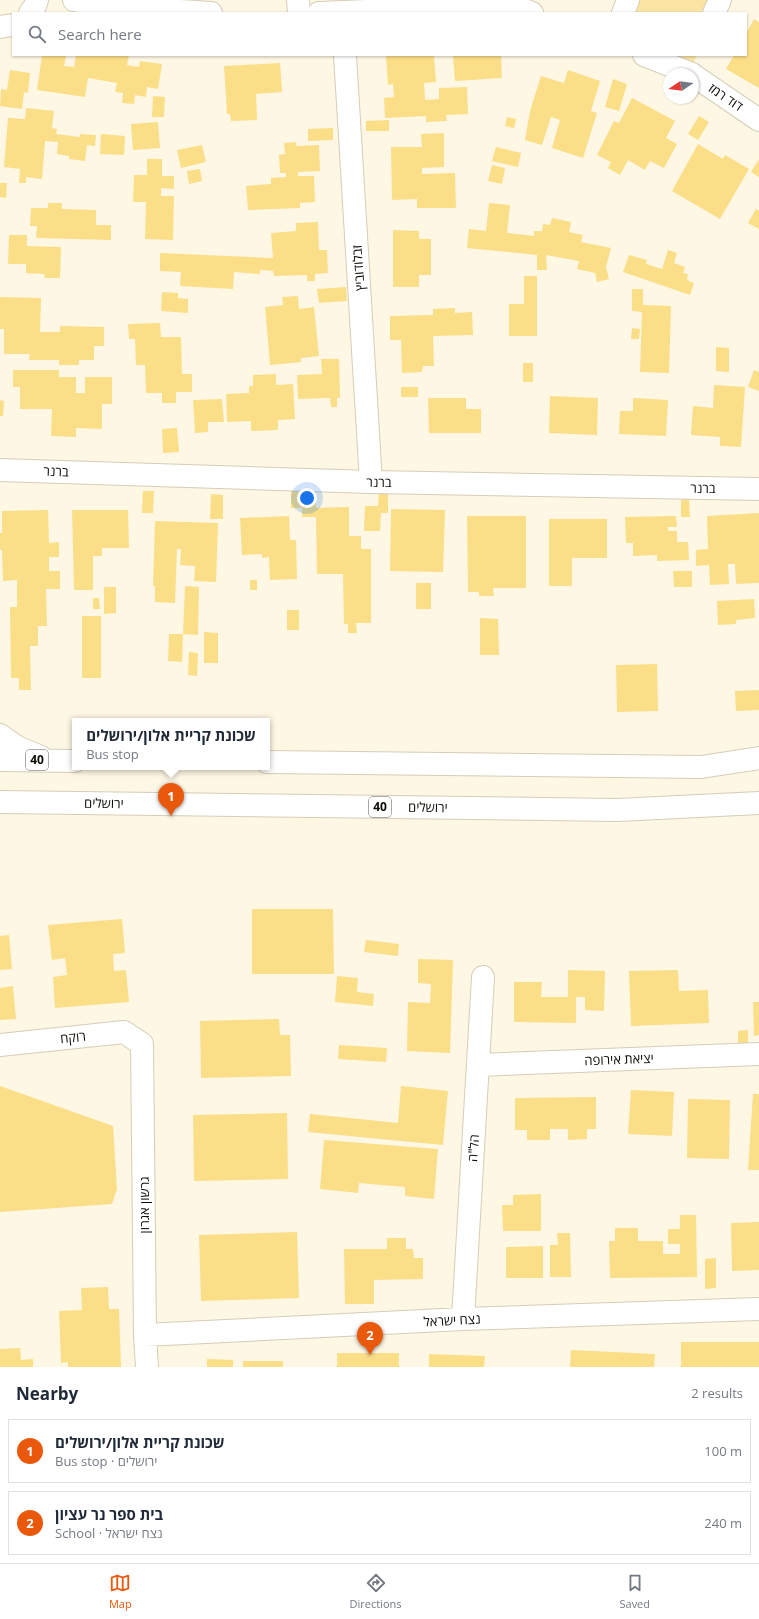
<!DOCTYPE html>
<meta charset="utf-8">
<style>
body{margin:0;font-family:"Open Sans",Heebo,sans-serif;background:#f2f2f3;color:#1f2937}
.compass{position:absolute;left:663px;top:68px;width:36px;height:36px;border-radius:50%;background:#fff;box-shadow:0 1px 3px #0004;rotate:257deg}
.you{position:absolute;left:307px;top:498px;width:14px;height:14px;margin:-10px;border:3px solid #fff;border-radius:50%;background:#1a73e8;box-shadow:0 0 0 6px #1a73e833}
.badge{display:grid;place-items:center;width:26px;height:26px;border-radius:50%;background:#ea580c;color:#fff;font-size:13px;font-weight:700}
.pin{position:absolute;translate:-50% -33px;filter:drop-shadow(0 1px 2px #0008)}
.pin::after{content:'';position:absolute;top:21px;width:14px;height:12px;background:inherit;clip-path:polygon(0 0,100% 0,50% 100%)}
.popup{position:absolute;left:72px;top:718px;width:198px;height:52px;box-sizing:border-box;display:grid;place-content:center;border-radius:0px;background:#fff;filter:drop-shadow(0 1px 3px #0005);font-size:13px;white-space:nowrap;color:#747a83}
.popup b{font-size:15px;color:#1f2937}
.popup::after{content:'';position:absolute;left:50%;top:100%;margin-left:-8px;border:8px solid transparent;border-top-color:#fff}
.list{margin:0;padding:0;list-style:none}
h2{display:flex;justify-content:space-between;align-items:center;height:52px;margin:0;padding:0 16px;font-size:17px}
h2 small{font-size:13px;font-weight:400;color:#747a83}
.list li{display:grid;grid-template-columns:26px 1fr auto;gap:12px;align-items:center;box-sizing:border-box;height:64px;margin:0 8px 8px;padding:0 8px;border:1px solid #e0e1e3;border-radius:0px}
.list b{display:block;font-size:15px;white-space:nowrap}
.list p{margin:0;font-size:13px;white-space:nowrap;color:#747a83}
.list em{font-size:13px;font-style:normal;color:#747a83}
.icon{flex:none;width:22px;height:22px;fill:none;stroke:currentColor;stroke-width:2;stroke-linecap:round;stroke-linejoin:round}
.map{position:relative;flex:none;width:759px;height:1367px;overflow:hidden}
.search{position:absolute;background:#fff;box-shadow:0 1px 3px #0004;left:12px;right:12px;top:12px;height:44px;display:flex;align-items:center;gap:10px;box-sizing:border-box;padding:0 14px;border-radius:0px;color:#747a83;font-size:15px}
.sheet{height:196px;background:#fff}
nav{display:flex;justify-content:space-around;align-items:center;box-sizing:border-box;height:56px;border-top:1px solid #e0e1e3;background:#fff;font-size:11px;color:#747a83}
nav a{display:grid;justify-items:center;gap:2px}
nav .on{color:#ea580c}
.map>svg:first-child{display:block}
.green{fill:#fbe5a5}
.building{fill:#fbde88}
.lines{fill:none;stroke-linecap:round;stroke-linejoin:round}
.minor-casing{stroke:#d5cdb6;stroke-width:24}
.trunk-casing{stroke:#d5cdb6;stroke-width:24}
.minor{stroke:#fff;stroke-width:22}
.trunk{stroke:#fff;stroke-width:22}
.labels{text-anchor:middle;stroke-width:4;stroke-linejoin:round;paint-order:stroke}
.shield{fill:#fff;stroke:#56544f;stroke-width:1}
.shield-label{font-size:12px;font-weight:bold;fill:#0e0b04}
.street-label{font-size:13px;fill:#0e0b04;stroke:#fff}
</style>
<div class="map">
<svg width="759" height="1367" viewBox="0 0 759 1367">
<rect width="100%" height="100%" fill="#fef7e4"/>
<path class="green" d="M628,0h92l-6,13h-91z
M644,55h53l-8,17z"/>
<path class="building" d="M754,19l5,3v66l-33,-19 8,-14h12v-21z
M42,55l24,1 -2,10 10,1 2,-12 31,1v-1h22l-2,10 12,2 1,-6 22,3 -4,25 -11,-2 -1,10 -11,-2 -1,9 -12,-1 1,-10 -8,-1 2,-9 -29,-5 -3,19 -48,-7z
M434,55l2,27 -12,1 1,17 14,-1v-11l28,-1 1,27 -22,1 1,6 -21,1v-6l-41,2 -1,-20 10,-1 -1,-13 -5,1 -2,-29z
M453,55h48l1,23 -47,3z
M280,63l2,29 -26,2 1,26 -26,1 -1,-7h-3l-3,-48z
M10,70l20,3 -2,20 -4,-1 -2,17 -22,-3 1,-17 6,1z
M568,70l32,11 -9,30 6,2 -14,45 -31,-10 8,-28 -9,-3 -9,28 -17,-5 5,-29 11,-35 23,7z
M613,79l14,5 -8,27 -14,-4z
M153,96l12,1 -1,20h-12z
M632,98l43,23 -9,17 11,6 -13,24 -14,-7 -5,9 -17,-10 -8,15 -12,-7 3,-6 -14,-7 17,-34 5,2z
M26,108l28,3 -2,17 5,1 -1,5 24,3v-3l16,1 -1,11 -8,-1 -2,16 -16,-2v-3l-12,-2 1,-12 -13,-1 -3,38 -16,-2v6h-7l1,-14 -16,-2 4,-49 17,1z
M699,116l10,6 -11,18 -10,-6z
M507,117l9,2 -2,9 -9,-2z
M389,120v11h-23v-10z
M158,122l2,26 -27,2 -2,-26z
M333,128v12l-25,1v-12z
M444,133v34l-22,1v6l33,-1 1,35h-39v-9l-25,1 -1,-53h31l-1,-13z
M101,134l24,2 -1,19 -24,-1z
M296,142v4l23,-1 1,26 -22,1v4h16l1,26 -15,1v5l-52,2 -2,-24 25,-2v-6l15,-1v-4h-6l-1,-18 6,-1 -1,-11z
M698,144l25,15 2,-4 24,14 -29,50 -48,-28z
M202,145l4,17 -25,6 -4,-18z
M496,147l25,6 -3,14 -26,-6z
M147,159h15v17h12v13l-13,-1v8h13l-1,44 -28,-1 1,-37h-13l1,-27h13z
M759,159v18l-8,-5z
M492,165l13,3 -3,16 -14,-3z
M200,169l2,12 -13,3 -2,-13z
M0,183h7l-1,15 -6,-1z
M48,203h14v6l34,1v15h15v15l-75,-2 1,-12h-7l1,-18h17z
M489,203l21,2 -3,28 27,3v-5h8l1,-7 7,1 2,-7 19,4 -2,10 14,3 -2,7 30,6 -5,19 3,12 -12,3 -2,-9 -18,-4 2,-8 -33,-6 1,15h-10v-15l-70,-7 2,-19 17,2z
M756,209l3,2v18l-11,-6z
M318,222l1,28h8l1,23 -13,1v7h-8v-6l-33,1 -1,-5 -13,-1v4l-26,-2 -1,17 -53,-3 1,-14 -21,-1v-18l113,5 -2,-25 25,-2v-8z
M393,230l26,1v8h12v36h-12v12h-26z
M9,235h18v11l34,1 -1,31h-15l-1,-4 -18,-1v-9h-18z
M668,250l9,3 -3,10 11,4 -2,6 5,1 -1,6 7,3 -4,12 -67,-23 6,-17 18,5 -1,4 16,5z
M524,276h13v60h-28v-32h15z
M346,287l1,14 -28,2 -2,-14z
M632,289h11v16l28,1 -2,67 -29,-1 2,-60 -10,-1z
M162,292l16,1v5l10,1v14l-27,-2z
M298,296l1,13 15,-2 5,49 -18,2v4l-31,3 -5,-58 18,-2 -1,-8z
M0,297l41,1 -1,34h20v-6l44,1v19h-10v14h-15v5h-20v-5h-30l1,-6h-26v-25h-4z
M455,308v5l17,-1 1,23 -40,1 1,30h-11l-1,6 -20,1 -1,-33h-11v-24l43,-1v-6z
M160,323l1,14h20l1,37h10v18h-16v11h-14v-10h-16l-1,-28h-9l-1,-26h-6l-1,-15z
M632,328l8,1 -1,10h-8z
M716,347l13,1v24l-13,-1z
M321,359h18l1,39h-3v9h-6l-1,-9 -32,1 -1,-24 25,-1z
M523,363h10v19h-10z
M13,370h46v7h17v16h9v-16h27v27h-10v25l-26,-1v9l-25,-1 1,-27h-32v-22h-7z
M754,370l5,2v19l-11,-4z
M276,374v11l17,-1 2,35 -17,1v10l-27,1v-10l-24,1 -1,-28 23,-1v-7h4v-11z
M714,385l31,2 -4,60 -21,-1v-9l-29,-2 2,-29 20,2z
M401,387h17v10h-17z
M550,396l48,2 -1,37 -48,-2z
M428,398h38v11h15v24h-52z
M633,398l35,2 -2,36 -47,-2 1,-23h13z
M222,399l2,23h-16v10l-13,1 -2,-33z
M0,400l4,1 -1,15h-3z
M177,428l2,24 -16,1 -1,-24z
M143,491h11l-1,22h-11z
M291,491h25v17l33,-1v29h12v13h10v74h-15l1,10h-9v-9h-4l-1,-50h-26l-1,-57h-14v-9h-11z
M379,491h9v22h-7l-1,18h-16l1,-25h13z
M211,494l12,1v24h-13z
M689,499l1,18h-9v-17z
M391,509l54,1 -2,62 -53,-1z
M48,510l1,33 10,-1v15h-10v14h11v18h-14l1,37h-9v20h-8l1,44h-12v-12h-8l-1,-71h7v-27l-14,1 -1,-31h-2v-17h2v-22z
M72,510h56l1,38h-27v8h-9v34h-19z
M759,513v70l-23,1 -1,-20h-7l1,20 -19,1 -1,-20 -13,1v-16l12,-1 -1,-33z
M289,516l1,24h6l1,39 -27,1 -1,-23 -7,1v-4l-20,1 -2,-37z
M467,516h59v72h-33l1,8h-15v-4h-11z
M676,516l1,11h-9v4h9v11h11l1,18 -32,1v-6l-24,1v-13h-7l-1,-26z
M549,519h58v39h-35v28h-23z
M155,521l63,2 -2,59 -22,-1 1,-15 -15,-1 1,-16h-4l-2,54 -20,-1v-16h-2z
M673,571h19v16h-18z
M250,580h7v10h-7z
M416,583h15v26h-15z
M185,586l14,1 -1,48 -15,-1z
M104,587h12v26l-12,1z
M93,598h6l1,11h-7z
M754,599l1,19 -19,2v4l-18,1 -1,-24z
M287,610h12v20h-12z
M82,616h19v62h-19z
M480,618l18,1 1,36h-19z
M204,632l14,1v30h-14z
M169,634h14l-1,28 -14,-1z
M189,652l9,1 -1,23 -9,-1z
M657,664l1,47 -41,1 -1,-47z
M759,690v20l-23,1 -1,-20z
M252,909h81l1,65h-82z
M122,919l3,34 -12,1 1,17 12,-1 3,32 -74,6 -2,-31 14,-2 -2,-17 -13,2 -4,-35z
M9,935l3,34 -12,1v-34z
M366,940l33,4 -1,12 -34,-4z
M418,959l35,1 -3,93 -43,-2 1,-49 22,1 1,-19 -13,-1z
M568,970l37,1 -1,40 -19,-1v-13h-9v26l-62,-1v-40h28l-1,15h27z
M678,970l1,21 29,-1 1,33 -78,3 -2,-55z
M337,976l21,2 -1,14 17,2 -1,12 -38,-4z
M13,986l3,33 -16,1v-32z
M753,1002h6v33l-5,1z
M279,1019l1,16h10l1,41 -90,2 -1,-57z
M748,1030v14h-10v-13z
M339,1045l48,3 -1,14 -48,-3z
M0,1086l113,40 4,63 -5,15 -112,8z
M401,1086l47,5 -5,54 -135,-13 2,-18 88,9z
M631,1090l43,2 -2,44 -44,-2z
M753,1094h6v76h-11z
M596,1097v32h-9v10l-19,1v-11h-18v11h-23v-10h-12v-32z
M688,1099l42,1 -1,59 -42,-1z
M287,1113l1,66 -94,2 -1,-66z
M324,1140l114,9 -4,50 -29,-3v-9l-46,-4 -1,10 -38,-4z
M541,1194v37h-38l-1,-26h11v-10z
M680,1215h16l1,62 -87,1 -1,-37h6v-13h23v13h25v13h17v-10h-12v-15h12z
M759,1222v48l-27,1 -1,-48z
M297,1232l2,66 -98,3 -2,-66z
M557,1233h13l1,44h-21v-32h8z
M387,1238h19v11h7l1,9h9v21l-49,1v24h-29l-1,-55h43z
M543,1246v32h-37v-31z
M716,1258v30l-11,1v-30z
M108,1287l1,22h10l2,58h-53v-5l-7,1 -2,-52 23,-1 -1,-22z
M681,1342h78v25h-78z
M20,1348l1,12 12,-1v8h-33v-18z
M571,1350l84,4 -1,13h-84z
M337,1353h62v14h-62z
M429,1354l56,2 -1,11h-55z
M207,1359l26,1v7h-26z
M243,1361h40v6h-40z"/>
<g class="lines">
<g class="minor-casing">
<path id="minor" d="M74,0l58,8 79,5
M298,0l1,13
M30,13l5,-7 2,-6
M319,13l192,-8 21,8
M623,13l5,-13
M714,13l6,-13
M0,27l13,-2
M345,55l26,427
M644,55l48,19
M693,75l66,45
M0,470l371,12 388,7
M0,1045l124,-13 18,12 3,291 2,32
M479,1065l280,-11
M463,1319l20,-342
M145,1335l318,-16 296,-10"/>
</g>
<g class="trunk-casing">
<path id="trunk" d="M0,735l17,12 24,10
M0,760l75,1
M267,762l434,5 58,-9
M0,802l618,8 141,-7"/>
</g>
<use href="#minor" class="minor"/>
<use href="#trunk" class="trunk"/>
</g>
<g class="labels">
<g class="shield">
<rect x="26" y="750" width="22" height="20" rx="3"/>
<rect x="369" y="797" width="22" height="20" rx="3"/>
</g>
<g class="shield-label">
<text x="37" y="764">40</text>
<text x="380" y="811">40</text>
</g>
<g class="street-label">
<text transform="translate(726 97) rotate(34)" y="5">דוד רמז</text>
<text transform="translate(358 268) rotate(-94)" y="5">זבלודוביץ</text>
<text transform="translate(56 471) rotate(2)" y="5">ברנר</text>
<text transform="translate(379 482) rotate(1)" y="5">ברנר</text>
<text transform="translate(703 488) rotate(1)" y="5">ברנר</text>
<text transform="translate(104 803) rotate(1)" y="5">ירושלים</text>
<text transform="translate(428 807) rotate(1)" y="5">ירושלים</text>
<text transform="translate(73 1037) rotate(-6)" y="5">רוקח</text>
<text transform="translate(619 1059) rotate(-2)" y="5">יציאת אירופה</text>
<text transform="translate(473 1148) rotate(-86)" y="5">הל"ה</text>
<text transform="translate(144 1205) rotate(-90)" y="5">גרשון אגרון</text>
<text transform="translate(452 1320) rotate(-3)" y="5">נצח ישראל</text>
</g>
</g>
</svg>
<svg class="compass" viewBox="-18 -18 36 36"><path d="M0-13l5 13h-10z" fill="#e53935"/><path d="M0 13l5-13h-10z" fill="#747a83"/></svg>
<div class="you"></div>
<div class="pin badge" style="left:171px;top:816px">1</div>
<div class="popup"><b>שכונת קריית אלון/ירושלים</b>Bus stop</div>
<div class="pin badge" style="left:370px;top:1355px">2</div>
<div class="search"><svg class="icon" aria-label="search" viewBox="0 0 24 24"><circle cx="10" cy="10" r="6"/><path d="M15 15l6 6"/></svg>Search here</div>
</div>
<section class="sheet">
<h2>Nearby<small>2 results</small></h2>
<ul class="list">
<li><span class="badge">1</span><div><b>שכונת קריית אלון/ירושלים</b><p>Bus stop · ירושלים</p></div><em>100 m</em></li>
<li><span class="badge">2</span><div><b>בית ספר נר עציון</b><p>School · נצח ישראל</p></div><em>240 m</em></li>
</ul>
</section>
<nav>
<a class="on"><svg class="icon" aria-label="map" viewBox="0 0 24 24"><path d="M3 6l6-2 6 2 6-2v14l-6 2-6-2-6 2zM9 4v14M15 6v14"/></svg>Map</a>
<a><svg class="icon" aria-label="directions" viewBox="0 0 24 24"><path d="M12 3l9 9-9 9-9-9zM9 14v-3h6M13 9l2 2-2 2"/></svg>Directions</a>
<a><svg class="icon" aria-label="saved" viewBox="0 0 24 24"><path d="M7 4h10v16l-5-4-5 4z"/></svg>Saved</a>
</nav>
